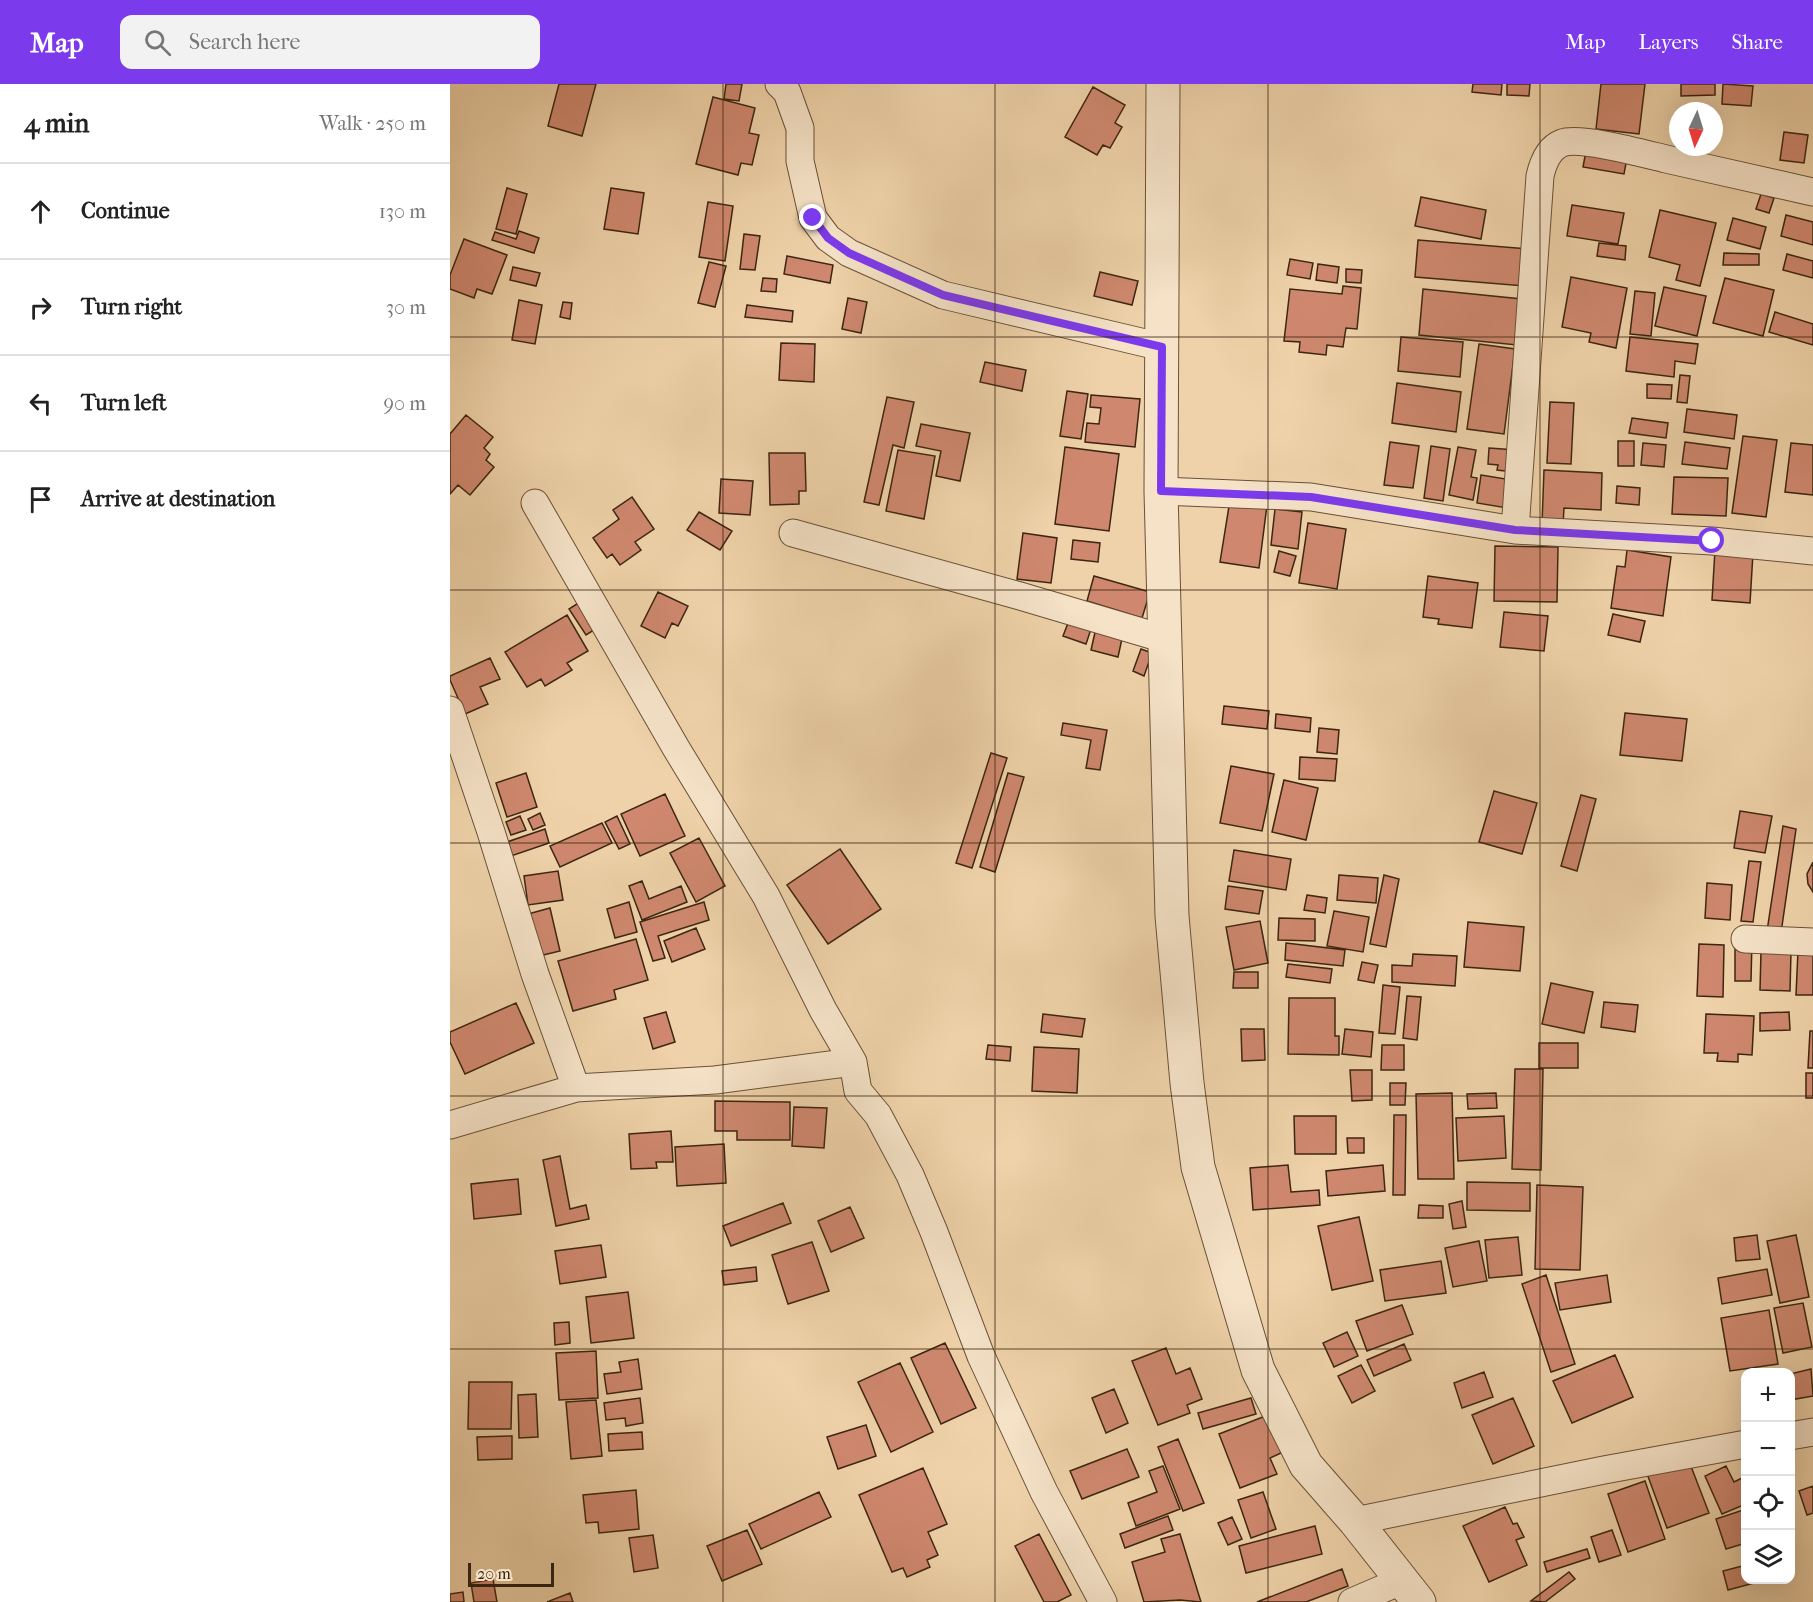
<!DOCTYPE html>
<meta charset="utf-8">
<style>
body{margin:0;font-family:"IM FELL French Canon",serif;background:#f2f2f2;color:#222}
.controls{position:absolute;right:18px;bottom:18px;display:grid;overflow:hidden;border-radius:12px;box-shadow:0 6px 24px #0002}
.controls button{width:54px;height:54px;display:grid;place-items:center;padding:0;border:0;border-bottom:2px solid #e0e0e0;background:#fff;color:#222;font:30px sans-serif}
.compass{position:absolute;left:1219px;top:18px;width:54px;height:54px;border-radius:50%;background:#fff;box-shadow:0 6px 24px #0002;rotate:184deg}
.scale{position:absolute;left:18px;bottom:15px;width:86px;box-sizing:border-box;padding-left:6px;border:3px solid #3c2611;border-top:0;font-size:16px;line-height:21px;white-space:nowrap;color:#3c2611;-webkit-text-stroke:4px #f5e2c7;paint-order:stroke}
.stop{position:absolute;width:18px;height:18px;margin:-14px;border:4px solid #7c3aed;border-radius:50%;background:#fff}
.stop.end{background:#7c3aed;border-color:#fff;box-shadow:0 2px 6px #0008}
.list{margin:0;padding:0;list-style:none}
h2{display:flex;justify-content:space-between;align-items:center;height:78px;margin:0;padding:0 24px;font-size:26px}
h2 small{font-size:20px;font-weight:400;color:#767676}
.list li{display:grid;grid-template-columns:39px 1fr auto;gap:18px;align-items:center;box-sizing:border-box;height:96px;padding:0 24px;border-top:2px solid #e0e0e0}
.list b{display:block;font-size:22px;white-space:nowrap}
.list em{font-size:20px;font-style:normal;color:#767676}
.icon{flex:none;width:33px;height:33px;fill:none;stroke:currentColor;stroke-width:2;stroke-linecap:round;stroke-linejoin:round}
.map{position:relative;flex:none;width:1363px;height:1518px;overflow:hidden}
header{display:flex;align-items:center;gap:36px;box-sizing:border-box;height:84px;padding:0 30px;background:#7c3aed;color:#fff}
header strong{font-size:28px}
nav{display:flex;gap:33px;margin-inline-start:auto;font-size:21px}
.search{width:420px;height:54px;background:#f2f2f2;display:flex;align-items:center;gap:15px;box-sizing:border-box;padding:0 21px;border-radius:12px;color:#767676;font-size:22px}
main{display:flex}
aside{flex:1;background:#fff}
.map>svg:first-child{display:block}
.building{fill:#cf886f;stroke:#3c2611;stroke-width:1.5}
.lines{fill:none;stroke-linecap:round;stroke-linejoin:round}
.minor-casing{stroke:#695137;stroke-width:29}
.tertiary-casing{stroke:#695137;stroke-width:35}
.minor{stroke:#f5e2c7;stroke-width:27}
.tertiary{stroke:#f5e2c7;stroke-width:33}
.route{stroke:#7c3aed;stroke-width:8}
.grid{fill:none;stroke:#3c2611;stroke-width:1.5;stroke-opacity:0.55}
</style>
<header>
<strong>Map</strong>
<div class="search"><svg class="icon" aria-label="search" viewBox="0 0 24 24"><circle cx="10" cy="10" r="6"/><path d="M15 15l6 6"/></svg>Search here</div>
<nav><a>Map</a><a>Layers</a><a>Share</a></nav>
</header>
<main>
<aside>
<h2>4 min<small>Walk · 250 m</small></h2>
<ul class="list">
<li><svg class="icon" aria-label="ahead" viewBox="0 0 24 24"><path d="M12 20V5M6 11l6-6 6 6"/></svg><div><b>Continue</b></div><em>130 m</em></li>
<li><svg class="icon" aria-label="right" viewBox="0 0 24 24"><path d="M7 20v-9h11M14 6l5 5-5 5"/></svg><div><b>Turn right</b></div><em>30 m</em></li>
<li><svg class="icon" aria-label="left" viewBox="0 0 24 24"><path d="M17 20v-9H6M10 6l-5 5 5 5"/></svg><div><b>Turn left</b></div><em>90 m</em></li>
<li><svg class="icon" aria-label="arrive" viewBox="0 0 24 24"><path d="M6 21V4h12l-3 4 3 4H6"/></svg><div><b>Arrive at destination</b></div></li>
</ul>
</aside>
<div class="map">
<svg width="1363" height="1518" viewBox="0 0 1363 1518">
<rect width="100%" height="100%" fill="#efd2a9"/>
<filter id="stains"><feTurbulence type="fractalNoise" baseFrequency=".00333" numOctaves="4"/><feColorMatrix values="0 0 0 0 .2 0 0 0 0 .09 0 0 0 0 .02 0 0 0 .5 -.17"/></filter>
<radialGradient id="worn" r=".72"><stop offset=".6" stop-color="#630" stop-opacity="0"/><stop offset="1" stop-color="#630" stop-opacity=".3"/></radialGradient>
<path class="building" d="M109,0h37l-14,52 -34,-10z
M276,0h16l-3,17 -15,-2z
M1023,0h29l-1,11 -29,-3z
M1057,0h23l-1,12 -22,-1z
M1151,0h44l-6,50 -43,-5z
M1231,0h34v11l-34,1z
M1273,0l30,2 -2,20 -29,-2z
M643,3l32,18 -10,18 7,4 -12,21 -7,-3 -6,10 -32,-18z
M263,13l42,11 -6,25 10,2 -7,30 -11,-2 -3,12 -42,-11z
M1334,48l24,3 -4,28 -24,-3z
M1136,67l41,7 -3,16 -41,-7z
M57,104l20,6 -11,40 -20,-5z
M161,104l33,5 -6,41 -34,-5z
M1311,110l13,4 -5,15 -13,-4z
M971,113l65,13 -5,29 -66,-13z
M258,118l25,4 -8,55 -26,-4z
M1122,121l52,8 -6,31 -51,-8z
M1210,126l56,13 -16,63 -24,-6 4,-15 -31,-8z
M1336,131l27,7v23l-32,-9z
M1283,134l33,9 -6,22 -33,-9z
M69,147l20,7 -5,15 -42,-13 3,-8 21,7z
M294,150l16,2 -5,34 -15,-1z
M14,155l43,16 -15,39 -15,-5 -3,9 -24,-9v-14z
M968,156l111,9 -4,37 -110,-9z
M1149,159l27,3 -1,14 -28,-4z
M1274,169l35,1v11h-36z
M1337,170l26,7v17l-30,-8z
M337,172l46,9 -3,18 -46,-9z
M840,175l23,4 -3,16 -23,-4z
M259,178l17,4 -11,41 -17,-4z
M868,180l21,3 -2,16 -21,-3z
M63,183l27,6 -4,13 -26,-6z
M896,185l16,1 -1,13 -15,-1z
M650,188l38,9 -6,24 -38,-9z
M1121,193l56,11 -11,60 -27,-6 2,-9 -29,-6z
M313,194l14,1 -1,13 -15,-1z
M1275,194l49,12 -11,46 -50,-13z
M893,202l18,2 -4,41 -11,-1 -3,19 -16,-2 -1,10 -27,-3 1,-10 -16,-1 6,-52 52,5z
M1214,203l42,9 -9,40 -42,-10z
M973,205l99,10 -5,46 -98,-10z
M1185,207l20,2 -4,43 -21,-2z
M398,214l19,4 -6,31 -19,-4z
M69,216l23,5 -7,39 -23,-4z
M113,218l9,1 -2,16 -10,-2z
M297,221l46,6 -1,11 -47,-5z
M1325,228l38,12v21l-44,-13z
M951,253l62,5 -3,35 -62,-6z
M1180,253l68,7 -3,20 -20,-3 -1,16 -48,-6z
M331,259l34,1 -1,38 -35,-2z
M1029,260l36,5 -11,85 -37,-5z
M535,278l41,8 -4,21 -42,-9z
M1230,291l10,1 -3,27 -10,-1z
M947,299l64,9 -5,40 -64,-9z
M1197,300l25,1 -1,14 -24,-1z
M617,307l21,3 -7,45 -21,-3z
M641,311l49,4 -5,48 -50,-5 2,-19 12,1 2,-16 -11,-1z
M437,313l27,5 -10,46 -11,-3 -14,60 -15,-3z
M1100,318l24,1 -3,61 -24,-1z
M1237,325l50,6 -3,24 -50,-7z
M16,331l27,22 -9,11 6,6 -4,6 8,7 -24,28 -12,-10 -8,9v-60z
M1182,334l36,5 -2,15 -37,-5z
M471,340l49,9 -10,48 -24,-5 5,-25 -25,-5z
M1293,352l34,4 -11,77 -34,-4z
M1168,357h16v25h-16z
M940,358l29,4 -6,42 -29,-3z
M1235,358l45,6 -3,21 -45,-5z
M1193,359l23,2 -2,22 -23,-2z
M1341,359l22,2v50l-28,-3z
M981,362l19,3 -7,52 -19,-3z
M615,363l54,7 -10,77 -54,-7z
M1008,363l18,3 -5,27 6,1 -4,22 -24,-5z
M1039,364l27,2 -2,22 -17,-2 1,-5 -10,-1z
M448,366l37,6 -11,63 -38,-8z
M319,369h36l1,38h-7v13l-29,1z
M1094,386l58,3 -1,37 -37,-2 -1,17 -21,-1z
M1031,391l31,5 -5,28 -30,-5z
M1224,393l54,1 -2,38 -54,-2z
M271,395l32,2 -3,34 -31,-2z
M1167,402l23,2 -1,17 -23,-2z
M182,413l22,32 -19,13 6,8 -21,15 -8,-11 -5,4 -14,-20 26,-19 -6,-9z
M780,416l37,5 -8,63 -39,-6z
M825,425l27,3 -4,37 -27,-4z
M249,428l33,19 -12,19 -33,-20z
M858,439l38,6 -9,60 -38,-6z
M573,449l34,5 -6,45 -34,-4z
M623,456l27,3 -2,19 -27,-3z
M1045,462l63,1 -1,55 -63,-1z
M1177,466l44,7 -8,59 -52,-8 6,-42 8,1z
M1265,466l38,3 -3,50 -38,-3z
M829,467l17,5 -6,20 -16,-4z
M644,492l56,16 -8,26 -55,-17z
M978,492l50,7 -6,45 -34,-4 1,-5 -16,-2z
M208,508l30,14 -10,20 -6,-3 -7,15 -24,-12z
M130,518l17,26 -11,7 -17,-26z
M1054,528l44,4 -4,35 -44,-4z
M1163,530l32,7 -5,21 -32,-7z
M117,531l21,36 -21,12 5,7 -27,16 -4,-7 -14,8 -22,-35z
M620,534l22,8 -6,18 -23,-8z
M646,544l27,6 -5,23 -27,-7z
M691,565l11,4 -8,23 -11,-5z
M40,574l10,21 -20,8 8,17 -23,10 -15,-34v-4z
M774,622l45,5 -2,18 -45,-5z
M1175,629l62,6 -5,42 -62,-6z
M826,630l35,4 -1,14 -35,-4z
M613,639l44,7 -7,40 -14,-2 5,-28 -30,-5z
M869,644l20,2 -2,24 -20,-2z
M541,669l16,5 -35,110 -16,-5z
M850,673l37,2 -2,22 -36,-2z
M781,682l43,8 -12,57 -42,-8z
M76,689l11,34 -30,10 -11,-34z
M558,689l16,4 -29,95 -15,-5z
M834,696l34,8 -12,52 -34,-8z
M1044,707l43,12 -15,51 -43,-12z
M215,710l20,42 -45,20 -19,-42z
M1131,711l15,4 -19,72 -16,-5z
M1290,727l32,5 -7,37 -31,-5z
M90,729l5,12 -12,5 -5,-11z
M70,732l6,14 -15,5 -5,-13z
M167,732l13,28 -11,5 -14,-27z
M152,739l10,20 -52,24 -10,-21z
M1333,742l13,3 -15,104 -14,-2z
M95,745l4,14 -44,15 -4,-14z
M249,754l26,48 -29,16 -26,-49z
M390,765l41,60 -53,35 -41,-59z
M784,766l57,9 -5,31 -57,-9z
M1299,777l12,1 -8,60 -12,-1z
M1363,778v30l-5,-8 -1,-10z
M108,787l5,29 -35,5 -4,-29z
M889,791l39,3 -2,25 -39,-3z
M934,791l15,4 -13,68 -16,-3z
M192,797l7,18 32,-13 6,16 -45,18 -13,-34z
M1257,799l25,2 -2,35 -25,-2z
M778,802l35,5 -4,23 -34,-5z
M857,811l20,3 -2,15 -21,-3z
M179,818l8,30 -22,6 -8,-29z
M254,818l5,18 -51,16 7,22 -12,3 -13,-39z
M100,824l10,43 -21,5 -11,-42z
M884,827l35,6 -6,35 -36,-6z
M829,834l36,1v22l-37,-1z
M810,837l8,42 -34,7 -8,-43z
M1018,838l56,5 -4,44 -56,-4z
M246,844l9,21 -33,13 -8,-21z
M186,855l12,41 -34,10 2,9 -43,12 -15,-50z
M1285,856h17l-1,41h-16z
M836,859l59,7 -2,16 -58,-6z
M1249,860l25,1 -1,52 -26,-1z
M1311,867l30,1 -1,39 -30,-1z
M1348,867h15v44h-17z
M963,870l44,2 -2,30 -63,-4v-17l20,1z
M912,878l16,3 -4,18 -16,-3z
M838,880l44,5 -2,14 -44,-6z
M784,888h24v16h-25z
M1101,899l42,9 -9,41 -42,-9z
M933,901l17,2 -5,47 -16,-1z
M957,912l14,1 -4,43 -14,-2z
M839,914h46v38h4v19l-51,-1z
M1154,918l34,3 -3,27 -34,-5z
M66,919l18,40 -69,31 -15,-32v-10z
M216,928l9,30 -22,7 -9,-31z
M1339,928l1,18 -30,1v-18z
M593,930l42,5 -3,18 -41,-5z
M1256,930l48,2 -2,39 -14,-1v8l-21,-1 1,-8h-14z
M791,945h23l1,31 -23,1z
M895,945l28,3 -2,25 -29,-3z
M1360,947h3v37h-5z
M1089,959h39v25h-39z
M538,961l23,2 -1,14 -24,-2z
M932,961h22v25h-23z
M584,963l45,2 -2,44 -45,-2z
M1065,985h28l-2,101 -29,-1z
M900,986h22v30l-20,1z
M1356,989h7v25h-7z
M940,999h16l-1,22h-15z
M1002,1009l2,86h-36l-2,-85z
M1046,1009l1,15 -29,1 -1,-15z
M265,1017l75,1v38h-53v-9h-22z
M344,1023l33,1 -3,40 -32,-2z
M944,1031h12l-1,80h-12z
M844,1032h42v38h-41z
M1054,1032l2,42 -48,3 -2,-43z
M221,1047l2,31h-17l1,6 -26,1 -2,-35z
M897,1054h17v15h-16z
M274,1060l2,39 -49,3 -2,-39z
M110,1072l10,53 16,-4 3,14 -33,7 -13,-66z
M838,1081l3,27 28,-2 1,15 -67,5 -3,-42z
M933,1081l2,26 -57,5 -2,-25z
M68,1095l3,35 -47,5 -3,-35z
M1017,1098l63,1v28l-63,-1z
M1087,1101l46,2 -3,83 -45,-1z
M1012,1117l4,26 -13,2 -4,-25z
M333,1119l8,20 -60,23 -8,-20z
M969,1121l24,1v12h-25z
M400,1123l14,31 -33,14 -13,-31z
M909,1133l14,64 -41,9 -14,-64z
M1307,1151l3,24 -24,2 -2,-23z
M1346,1151l13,62 -29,6 -13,-62z
M1068,1153l4,38 -33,3 -4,-38z
M1029,1157l8,40 -34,6 -8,-39z
M362,1158l17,49 -41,13 -16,-49z
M151,1161l5,32 -46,7 -5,-33z
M991,1177l5,32 -61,8 -5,-31z
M306,1183l1,14 -33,4 -2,-14z
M1317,1185l5,26 -50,9 -4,-26z
M1096,1191l29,89 -24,8 -29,-88z
M1157,1191l4,27 -51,8 -5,-27z
M178,1208l6,46 -43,5 -5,-46z
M1353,1219l9,44 -29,6 -9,-45z
M952,1221l11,29 -46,17 -11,-30z
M1319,1226l9,54 -48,7 -9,-53z
M119,1238l1,21 -15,2 -1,-22z
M897,1248l11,24 -24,11 -11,-24z
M495,1259l31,65 -35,16 -30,-66z
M954,1260l7,16 -37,16 -7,-16z
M716,1264l10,26 14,-6 12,31 -15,6 3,8 -32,12 -26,-64z
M146,1267l2,47 -39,2 -3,-47z
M1165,1271l18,42 -61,26 -19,-42z
M188,1275l4,30 -35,5 -3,-20 17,-2 -2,-10z
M450,1279l33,69 -42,20 -33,-70z
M911,1281l14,26 -23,12 -14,-27z
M1361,1285l2,27 -23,4v-26z
M1034,1288l9,25 -31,11 -8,-25z
M19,1298h43l-1,47h-43z
M664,1305l14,34 -22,10 -14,-35z
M86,1310l2,43 -19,1 -1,-43z
M190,1314l3,25 -17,3 -1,-8 -19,2 -2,-17z
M801,1314l5,16 -53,15 -5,-16z
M1063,1314l21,48 -41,18 -21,-49z
M146,1316l6,56 -31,3 -5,-57z
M818,1331l15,37 -13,6 7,16 -37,14 -21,-54z
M416,1341l10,31 -38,13 -11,-32z
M192,1348l1,17 -34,2 -1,-17z
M62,1352v23l-34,1 -1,-23z
M728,1355l26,64 -21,8 -25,-64z
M677,1365l12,28 -57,22 -12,-28z
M1237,1372l22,57 -42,15 -21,-57z
M713,1382l17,43 -44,17 -8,-23 29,-11 -8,-21z
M1276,1382l8,16 12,-6v28l-24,10 -17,-38z
M473,1384l24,56 -19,8 10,23 -11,5 3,7 -23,10 -4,-9 -11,4 -33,-77z
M1195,1397l20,58 -37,13 -20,-58z
M1363,1402v27l-6,2 -8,-24z
M186,1406l3,39 -40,4 -1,-11 -12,1 -3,-28z
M369,1408l12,25 -70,32 -12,-25z
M813,1408l13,37 -25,9 -13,-38z
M1055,1423l8,17 4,-1 7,14 -8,3 11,25 -38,17 -26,-56z
M1296,1425v34l-20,6 -10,-30z
M718,1432l5,14 -48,18 -5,-14z
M782,1433l10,22 -14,6 -10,-22z
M865,1442l7,28 -76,19 -7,-27z
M297,1446l15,34 -40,17 -15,-35z
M1162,1446l9,25 -22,7 -8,-25z
M589,1450l32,61 -14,7h-13l-29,-56z
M730,1450l21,68 -21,-2 -36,2 -12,-40 33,-10 -4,-13z
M203,1451l5,33 -24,4 -5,-34z
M1137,1465l3,9 -43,14 -3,-10z
M1296,1481v15h19l-37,10 -5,-19z
M892,1485l6,17 -42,16h-49z
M1119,1488l6,7 -30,23 -14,-1z
M43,1495l4,23h-23l-3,-19z
M13,1508l1,10h-14v-8z
M120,1509l3,9h-26z"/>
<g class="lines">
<g class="minor-casing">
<path id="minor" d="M329,0l8,8 13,36v33l13,57 15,20 21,15 94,42 219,52
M711,407l150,6 204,33 197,11 101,10
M85,419l141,245 90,148 57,114 30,52
M1065,446l25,-354c3,-13 9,-28 22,-33 18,-7 83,11 104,16 49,11 98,22 147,33
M343,449l227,63 145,43
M0,626l41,122 44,142 41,114
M1295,855l68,3
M0,1041l126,-37 139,-8 138,-18 5,29 20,24 32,60 24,57 47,124 63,136 59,110
M1340,1352l23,-4
M905,1437l249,-51 142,-26
M902,1518l49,-21"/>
</g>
<g class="tertiary-casing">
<path id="tertiary" d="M713,0l-2,407 11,425 15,167 11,84 60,203 48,95 49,56 64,81"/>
</g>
<use href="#minor" class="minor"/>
<use href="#tertiary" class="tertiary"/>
</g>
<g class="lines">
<path class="route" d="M363,134l15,20 21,15 94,42 219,52 -1,144 150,6 204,33 197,11"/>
</g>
<path class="grid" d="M273,0v1518M545,0v1518M818,0v1518M1090,0v1518M0,253h1363M0,506h1363M0,759h1363M0,1012h1363M0,1265h1363"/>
<rect width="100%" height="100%" filter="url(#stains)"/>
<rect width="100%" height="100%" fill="url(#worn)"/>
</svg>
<div class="controls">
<button>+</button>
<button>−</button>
<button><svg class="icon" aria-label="locate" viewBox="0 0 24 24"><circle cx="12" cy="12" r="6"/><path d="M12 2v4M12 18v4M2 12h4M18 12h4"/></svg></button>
<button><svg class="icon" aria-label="layers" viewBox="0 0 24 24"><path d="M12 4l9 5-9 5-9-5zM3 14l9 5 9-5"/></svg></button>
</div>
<svg class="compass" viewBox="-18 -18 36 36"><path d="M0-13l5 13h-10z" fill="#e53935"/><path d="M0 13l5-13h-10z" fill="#767676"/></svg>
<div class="scale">20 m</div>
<div class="stop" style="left:1262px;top:457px"></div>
<div class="stop end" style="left:363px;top:134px"></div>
</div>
</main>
